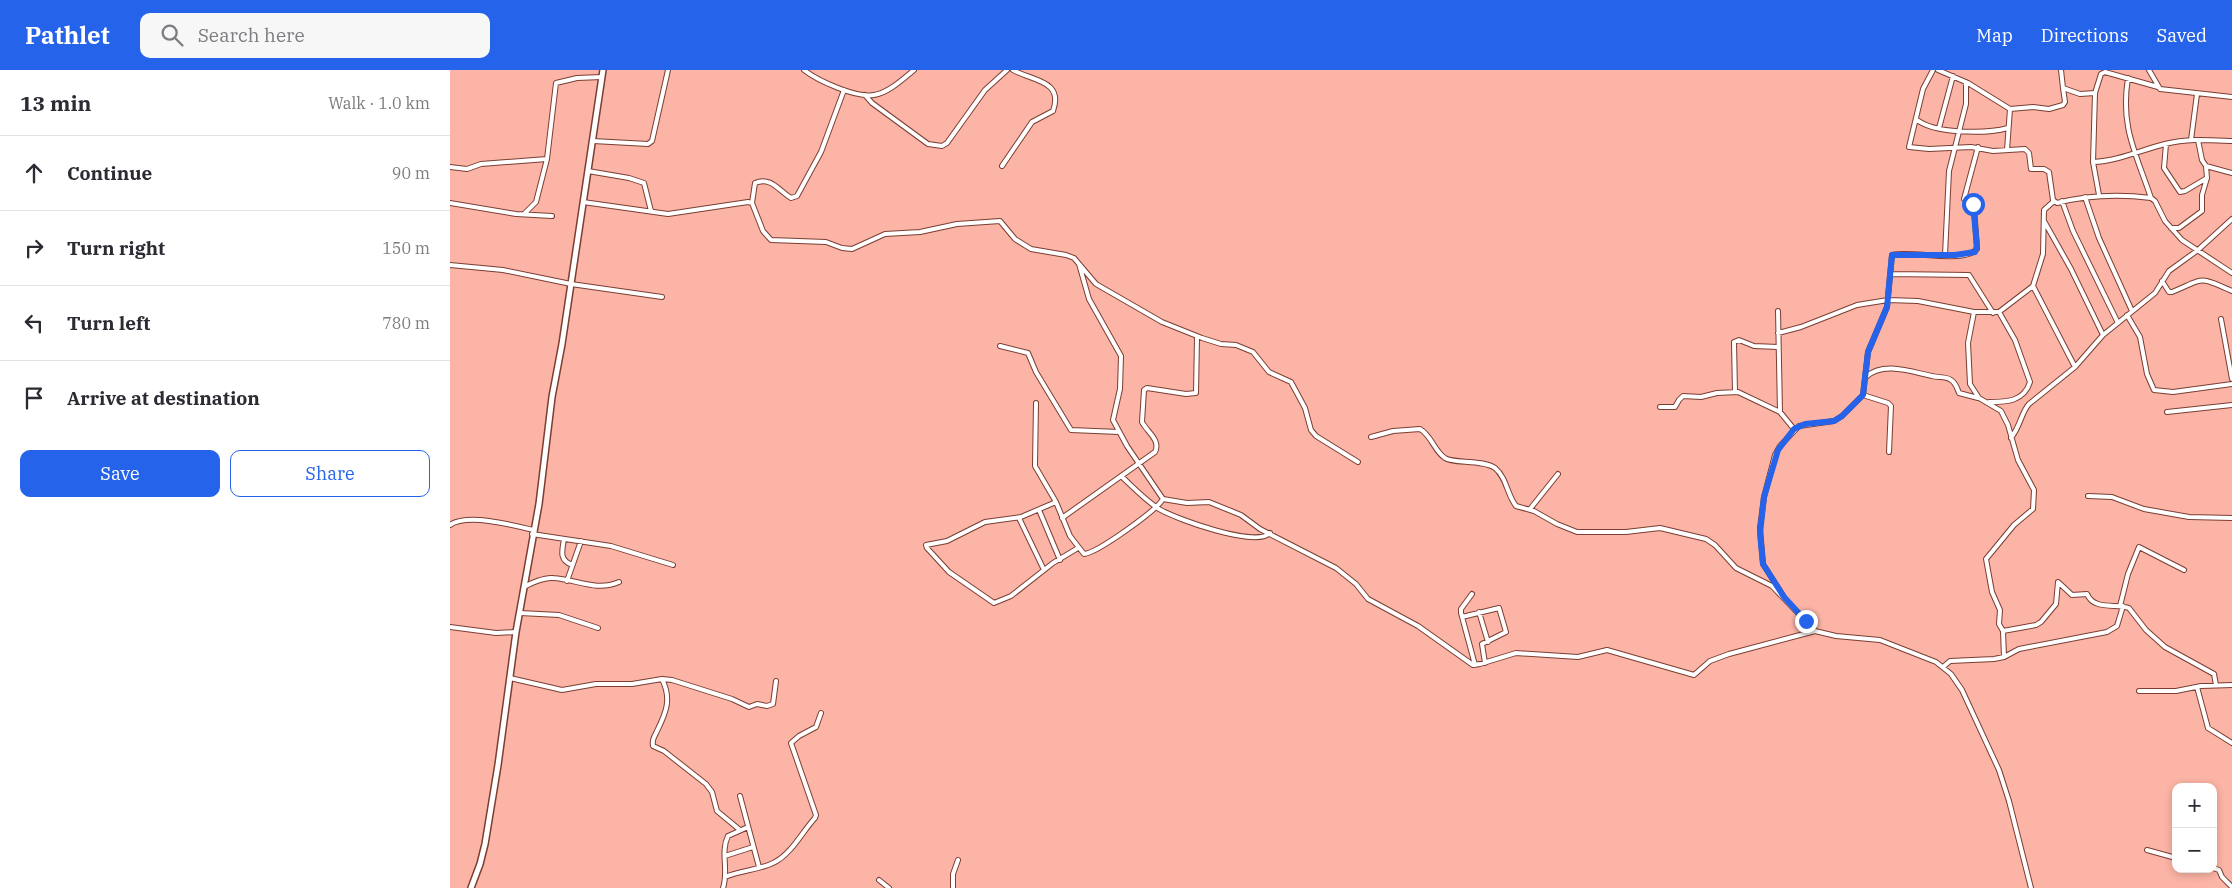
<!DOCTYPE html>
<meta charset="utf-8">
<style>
body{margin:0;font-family:"IBM Plex Serif",serif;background:#f7f7f7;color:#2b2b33}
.controls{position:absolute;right:15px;bottom:15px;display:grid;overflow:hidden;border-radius:10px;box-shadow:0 2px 8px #0003}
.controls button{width:45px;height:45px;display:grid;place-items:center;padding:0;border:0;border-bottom:1px solid #e1e1e2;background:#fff;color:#2b2b33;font:25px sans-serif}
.stop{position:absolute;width:15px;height:15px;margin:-11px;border:4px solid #2563eb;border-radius:50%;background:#fff}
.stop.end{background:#2563eb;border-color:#fff;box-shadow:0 1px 5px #0008}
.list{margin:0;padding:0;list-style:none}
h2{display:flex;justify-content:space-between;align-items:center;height:65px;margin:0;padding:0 20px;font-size:21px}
h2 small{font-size:16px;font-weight:400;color:#7c7c81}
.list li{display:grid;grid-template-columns:32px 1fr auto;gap:15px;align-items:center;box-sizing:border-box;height:75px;padding:0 20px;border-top:1px solid #e1e1e2}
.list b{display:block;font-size:19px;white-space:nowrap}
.list em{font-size:16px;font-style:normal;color:#7c7c81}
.actions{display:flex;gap:10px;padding:15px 20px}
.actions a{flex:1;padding:11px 0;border:1px solid #2563eb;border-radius:10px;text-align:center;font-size:18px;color:#2563eb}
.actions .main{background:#2563eb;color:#fff}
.icon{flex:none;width:28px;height:28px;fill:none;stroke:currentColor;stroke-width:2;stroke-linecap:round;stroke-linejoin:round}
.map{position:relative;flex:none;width:1782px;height:818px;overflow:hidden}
header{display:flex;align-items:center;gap:30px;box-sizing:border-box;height:70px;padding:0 25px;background:#2563eb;color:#fff}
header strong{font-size:24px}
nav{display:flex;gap:28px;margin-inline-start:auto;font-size:18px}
.search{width:350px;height:45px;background:#f7f7f7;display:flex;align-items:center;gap:12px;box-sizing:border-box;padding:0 18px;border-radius:10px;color:#7c7c81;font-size:19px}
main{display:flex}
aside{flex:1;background:#fff}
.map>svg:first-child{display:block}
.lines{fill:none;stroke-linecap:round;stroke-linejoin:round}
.minor-casing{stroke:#7a3e33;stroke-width:6}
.major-casing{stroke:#7a3e33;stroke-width:8}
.minor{stroke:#fff;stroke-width:4}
.major{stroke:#fff;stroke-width:5}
.route{stroke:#2563eb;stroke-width:6}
</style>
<header>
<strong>Pathlet</strong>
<div class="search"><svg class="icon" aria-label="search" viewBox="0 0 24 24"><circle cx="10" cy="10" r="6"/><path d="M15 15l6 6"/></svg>Search here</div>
<nav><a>Map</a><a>Directions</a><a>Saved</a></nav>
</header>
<main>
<aside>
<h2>13 min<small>Walk · 1.0 km</small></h2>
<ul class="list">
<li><svg class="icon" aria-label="ahead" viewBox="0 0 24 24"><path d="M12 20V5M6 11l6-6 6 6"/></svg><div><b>Continue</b></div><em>90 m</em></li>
<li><svg class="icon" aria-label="right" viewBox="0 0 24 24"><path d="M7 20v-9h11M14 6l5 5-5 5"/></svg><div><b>Turn right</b></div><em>150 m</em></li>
<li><svg class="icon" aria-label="left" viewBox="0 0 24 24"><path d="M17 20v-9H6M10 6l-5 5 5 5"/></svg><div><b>Turn left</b></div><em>780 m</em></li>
<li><svg class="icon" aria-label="arrive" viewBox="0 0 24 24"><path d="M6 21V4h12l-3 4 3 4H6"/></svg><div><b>Arrive at destination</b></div></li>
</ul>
<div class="actions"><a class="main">Save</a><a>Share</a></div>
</aside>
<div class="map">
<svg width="1782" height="818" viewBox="0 0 1782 818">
<rect width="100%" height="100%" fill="#fbb4a5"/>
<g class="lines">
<g class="minor-casing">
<path id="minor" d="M354,0c14,11 52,28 70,25 14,-2 29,-16 40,-25
M1483,0l-10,19 -14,58 20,2 42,-2 22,4 32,-2 4,4 2,16h13l5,3 4,28 4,3c32,-8 61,-9 94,-5l4,3 10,20 17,19 50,33
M1488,0l30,13 42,26 23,-2 16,2 14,-4 2,-3 -2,-14
M1611,0l2,18 17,6 15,-1 6,-19 4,-2 53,15
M1699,0l11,19 72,8
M1678,8c-8,49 8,75 23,120
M1645,23l-2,69 6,33
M415,25l7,8 56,41 14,2 5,-3 38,-53 22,-20
M1466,49c17,15 70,15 92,9
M1489,58l14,-52
M1741,70l6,-46
M1748,70l4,20 4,6 26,7
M143,71l55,3 4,-3 16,-71
M1716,74l-2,24 16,24 5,-1 22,-13
M1557,80l3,-41
M1643,92c25,-1 48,-12 72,-18 23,-6 45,-4 67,-3
M552,96l30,-44 21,-11c11,-31 -21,-30 -40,-41
M0,97l17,2 14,-5 66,-5
M138,101l41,7 15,5 7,28
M1635,127l14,41 33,73
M1612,131l11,30 45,92
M133,132l85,12 80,-12 4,1 11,28 8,9 55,2 16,6 10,1 33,-15 35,-2 37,-8 43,-3 15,18 16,10 35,6 8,3 22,26 66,38 40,16 19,6 15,1 17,7 16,20 22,10 14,26 6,22 5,6 42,26
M0,133l66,11 36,2
M302,133l3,-20c16,-7 24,8 36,15l6,-2 24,-44 23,-62
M74,144l12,-12 11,-43 9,-76 21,-5 25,-1
M1594,151l27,48 32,66
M1721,158h8l23,-17v-16l5,-17 -1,-12
M1495,185l4,-84 17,-67v-22
M629,194l10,35 32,57 -1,33 -7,31 14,26 36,53 24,4 22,-1 32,13 19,14 76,39 20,16 12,15 50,27 55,39 7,-1 36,-11 62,4 29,-7 87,25 16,-14 19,-7 86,-23 21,5 44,4 56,22 15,12 11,16 37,80 10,31 22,87
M0,195l53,5 68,14 91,13
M1441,204l78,1 24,38
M1712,211l7,11h3c32,-13 26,-17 60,-1
M1583,216l42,81
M1328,241l2,101
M1524,242l-6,31 2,41 9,14 22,13 7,14 10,35 16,30 -1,19 -19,16 -28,34 6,33 8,18 -1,14 4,7 1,26
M1677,245l13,22 7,37 7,16 19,2 59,-8
M1771,249l11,60
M1328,263l23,-6 56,-22 31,-5 30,1 56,11h25l34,-26 10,-32 1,-44 10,-9
M550,276l28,7 8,19 35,58 48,2
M1416,307c17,-16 46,-5 66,-1 6,2 14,0 19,4 5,3 6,8 8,13l19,5
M1285,322l-1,-50 5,-2 15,6 24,1
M1413,325l25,8 3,3 -2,46
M1539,332c17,0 35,0 41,-20l-15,-42 -16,-28
M586,333l-1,63 21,36 14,34 14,18c13,-1 72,-43 79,-55
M1210,337h15l4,-7 4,-4 18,1 16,-4 21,-1 42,20 14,17
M1717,342l65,-7
M921,367l22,-6 27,-2c12,7 14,22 25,29 8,6 37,1 50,10 12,10 12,27 21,38l18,5 23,13 20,8h49l34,-4 46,11 9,6 21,23 36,18 43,45
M1561,368c10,-13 10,-25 18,-34l46,-37 28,-32 52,-42 14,-22 29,-21 34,-31
M671,406c12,11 24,24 38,33 17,10 97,39 111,24
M1638,426l24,1 32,12 45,8 43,1
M606,432l-35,15 -36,5 -38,19 -21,4 1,3 22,24 45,31 17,-7 42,-33 25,-15
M1080,439l28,-35
M589,440l21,50
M569,448l25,52
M612,448l93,-66c6,-12 -8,-20 -13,-30l2,-32 3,-2 39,6 10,-1 1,-56
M0,455c17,-12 63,0 83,5
M82,464l79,12 62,19
M114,469c-2,12 -5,21 8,26
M117,511l14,-40
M74,517c7,-4 21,-10 29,-9 23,1 43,14 66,4
M1022,524l-11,15v4l14,52
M1334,527l-21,-33 -3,-36 4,-31 11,-42 5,-9 19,-20 35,-5 8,-5 21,-21 5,-43 19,-45 5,-52c20,-5 72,9 85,-6l-3,-42 -1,-3 -9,-5 14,-52
M1670,536l8,-32 11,-27 45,23
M1029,542l9,30
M70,543l39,2 39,13
M1012,547l37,-9 7,24 -24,12 3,19
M0,557l46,6 20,-1
M1553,561l33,-6 5,-3 15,-18 2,-22 14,13 15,-1c7,17 30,9 42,14l17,22 19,17 49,27 2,11
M1493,597l7,-6 44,-2 10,-2 15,-8 88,-17 10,-6 6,-20
M60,608l52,12 34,-6h36l30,-5 10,1 60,19 17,8 8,-3 10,2 6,-2 3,-23
M212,609c10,20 4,34 -5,52 -3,6 -5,9 -4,15l11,5 42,33 6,8 5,19 23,19
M1747,617l11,41 24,15
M1689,621h37l25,-5 31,-1
M290,726l19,71
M1697,780l29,8
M275,786l28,-9
M1763,798l6,2 3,7 10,10
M275,807c16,-7 36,-7 50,-15 17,-9 27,-30 40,-44l1,-3 -25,-72 8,-7 17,-9 5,-14
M429,810l10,8
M273,818c6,-17 -3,-36 5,-52l20,-9
M503,818v-14l5,-14"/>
</g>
<g class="major-casing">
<path id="major" d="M21,818l9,-24 5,-20 13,-79 18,-133 23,-128 13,-107 10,-53 41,-274"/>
</g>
<use href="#minor" class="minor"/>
<use href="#major" class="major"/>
</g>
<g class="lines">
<path class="route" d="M1356,551l-22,-24 -21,-33 -3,-31 4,-36 14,-47 16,-21 11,-5 29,-3 8,-5 21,-21 5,-43 19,-45 5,-52h63l20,-3 2,-6 -4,-42"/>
</g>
</svg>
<div class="controls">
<button>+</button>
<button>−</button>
</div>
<div class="stop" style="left:1523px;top:134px"></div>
<div class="stop end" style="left:1356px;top:551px"></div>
</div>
</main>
